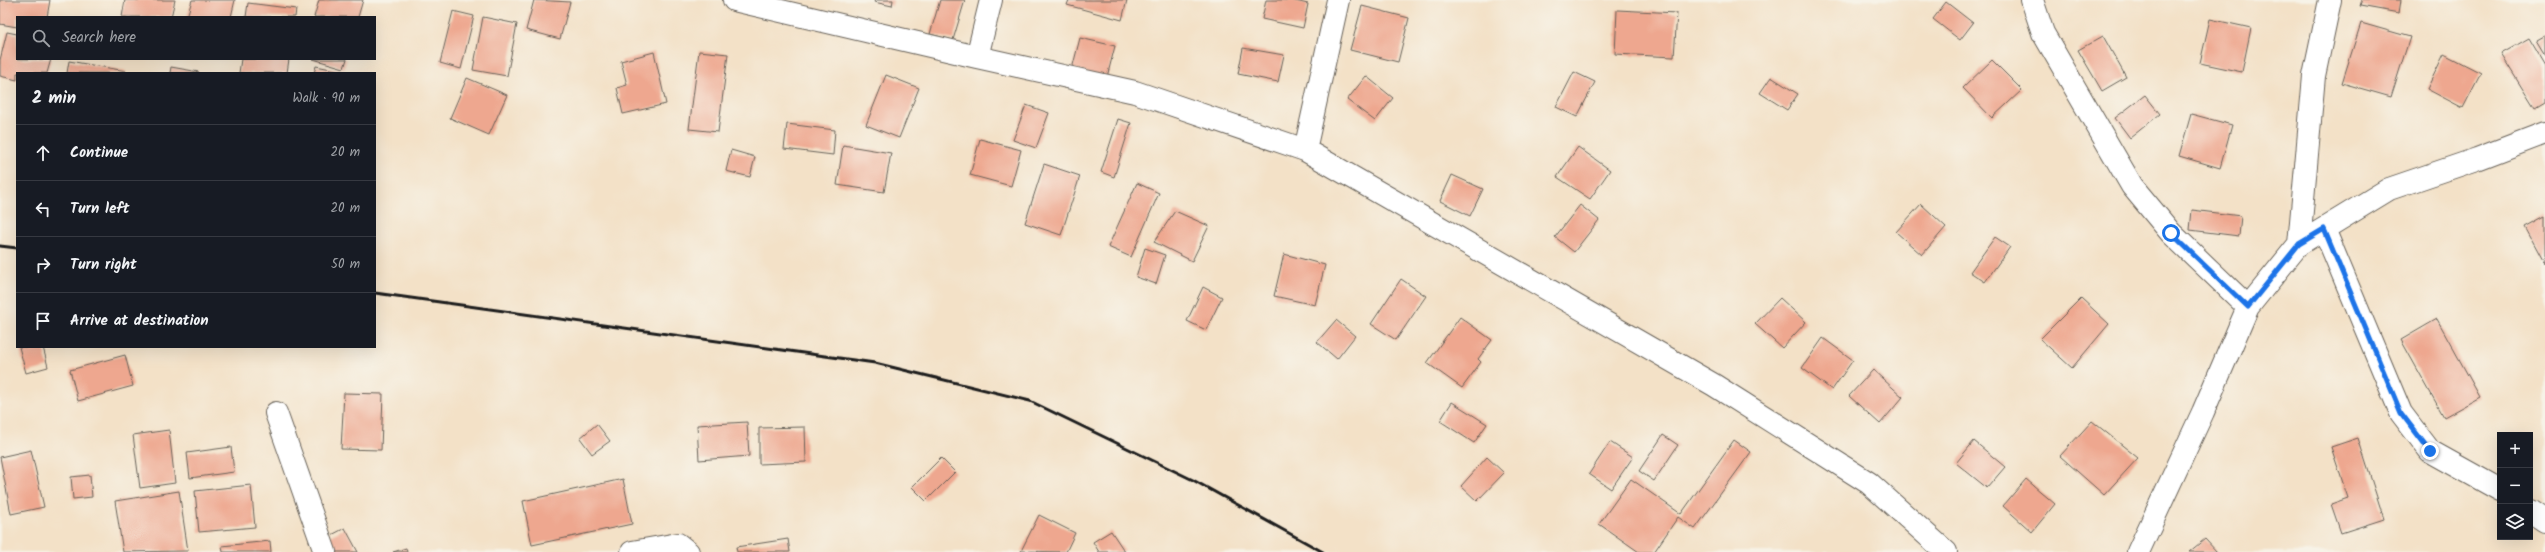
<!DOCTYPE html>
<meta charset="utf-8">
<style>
body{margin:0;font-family:Kalam,sans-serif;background:#242831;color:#f1f3f6}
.controls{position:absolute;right:12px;bottom:12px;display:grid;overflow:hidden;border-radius:0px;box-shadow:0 4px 16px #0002}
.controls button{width:36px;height:36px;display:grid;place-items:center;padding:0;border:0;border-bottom:1px solid #363941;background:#171b24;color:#f1f3f6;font:20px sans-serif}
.stop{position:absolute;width:12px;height:12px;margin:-9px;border:3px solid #1a73e8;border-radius:50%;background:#fff}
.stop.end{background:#1a73e8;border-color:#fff;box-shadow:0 1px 4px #0008}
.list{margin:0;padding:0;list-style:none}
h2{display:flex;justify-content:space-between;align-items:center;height:52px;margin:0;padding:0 16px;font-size:17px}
h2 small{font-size:13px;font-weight:400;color:#9ea1a6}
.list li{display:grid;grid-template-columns:26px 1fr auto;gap:12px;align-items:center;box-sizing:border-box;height:56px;padding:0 16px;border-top:1px solid #363941}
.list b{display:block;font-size:15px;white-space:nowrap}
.list em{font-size:13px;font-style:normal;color:#9ea1a6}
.icon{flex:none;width:22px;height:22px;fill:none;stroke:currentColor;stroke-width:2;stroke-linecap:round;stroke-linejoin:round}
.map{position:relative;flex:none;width:2545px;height:552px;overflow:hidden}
.search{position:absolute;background:#171b24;box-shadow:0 4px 16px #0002;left:16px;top:16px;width:360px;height:44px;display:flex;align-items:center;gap:10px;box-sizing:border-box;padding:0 14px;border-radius:0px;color:#9ea1a6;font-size:15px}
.panel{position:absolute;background:#171b24;box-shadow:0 4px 16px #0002;left:16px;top:72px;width:360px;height:276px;border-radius:0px}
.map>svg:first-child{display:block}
.building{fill:#eea78f}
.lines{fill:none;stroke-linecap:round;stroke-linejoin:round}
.street-casing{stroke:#676158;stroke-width:24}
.street{stroke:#fff;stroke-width:22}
.rail{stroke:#1c1c1c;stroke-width:3}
.route{stroke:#1a73e8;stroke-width:5}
</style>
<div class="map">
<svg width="2545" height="552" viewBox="0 0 2545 552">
<rect width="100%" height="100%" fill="#f7f3e8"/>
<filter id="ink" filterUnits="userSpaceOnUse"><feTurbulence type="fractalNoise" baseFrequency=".025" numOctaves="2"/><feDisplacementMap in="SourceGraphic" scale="8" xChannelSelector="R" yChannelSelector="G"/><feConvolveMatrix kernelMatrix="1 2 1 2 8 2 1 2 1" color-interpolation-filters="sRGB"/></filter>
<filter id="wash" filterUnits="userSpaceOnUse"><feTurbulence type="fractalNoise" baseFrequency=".012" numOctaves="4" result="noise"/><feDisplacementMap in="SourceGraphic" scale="16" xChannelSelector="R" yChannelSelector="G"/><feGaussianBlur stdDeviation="0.9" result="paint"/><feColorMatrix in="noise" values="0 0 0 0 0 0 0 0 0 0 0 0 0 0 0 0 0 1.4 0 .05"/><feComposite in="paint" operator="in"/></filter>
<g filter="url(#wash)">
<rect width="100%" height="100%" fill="#f3e1c7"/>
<g id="blocks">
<path class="building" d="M0,0h50l-3,17h-30v10l-17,-3z
M125,0h50l-4,17h-49z
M192,0h43l-4,17h-44z
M319,0h44l-5,17h-44z
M534,0l36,2 -10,37 -34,-9z
M875,0h18l-1,6 -18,-4z
M940,0h25l-12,40 -23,-6z
M1069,0h58l-5,20 -55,-15z
M1266,0h25l17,4 -5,24 -41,-9z
M2362,0h39l-2,13 -39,-7z
M1946,2l27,21 -13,17 -27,-21z
M248,3l48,6 -1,8h-49z
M1362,6l47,12 -11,44 -48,-12z
M1617,10l60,3 -3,44 -59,-3z
M453,11l21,5 -13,53 -21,-6z
M483,17l34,7 -10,52 -34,-6z
M2210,19l41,9 -9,44 -42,-9z
M2361,23l49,14 -19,60 -49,-14z
M7,32l10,2v25h34l-4,14h-30v7l-17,-4v-16z
M2103,36l23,41 -24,14 -24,-41z
M2545,36v20l-9,-15z
M1080,38l35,8 -8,31 -35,-8z
M2529,38l16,27v38l-10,6 -34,-55z
M1243,48l41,7 -6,27 -40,-8z
M699,51l29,3 -10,78 -29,-3z
M654,52l12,52 -43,10 -6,-26 10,-3 -6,-24z
M2444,54l37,19 -18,35 -36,-19z
M241,59h48l-2,14h-48z
M313,59h34l-3,9z
M1992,60l30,30 -30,28 -29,-30z
M69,61l57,10 -1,2h-58z
M316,66l30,6v1h-32z
M171,67l28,5 -1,1h-28z
M1574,72l21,10 -18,35 -21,-10z
M886,75l33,13 -20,50 -33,-13z
M1366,76l27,22 -18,23 -28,-21z
M1771,77l27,17 -11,16 -27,-17z
M467,78l40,17 -18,40 -39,-17z
M2145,95l15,19 -30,24 -15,-20z
M1026,105l23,8 -13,35 -23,-8z
M2191,114l41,11 -12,43 -41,-12z
M1118,119l13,4 -17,54 -13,-5z
M787,124l48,6 -2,25 -49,-6z
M980,139l41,11 -10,36 -41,-11z
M843,145l48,8 -7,39 -47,-7z
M1578,147l32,23 -20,29 -33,-22z
M731,150l24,7 -5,20 -24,-6z
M1044,164l36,12 -19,59 -36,-12z
M1452,175l31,14 -13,27 -30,-15z
M1137,183l22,10 -28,64 -23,-10z
M1921,204l25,23 -24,28 -26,-23z
M1580,205l19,15 -25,32 -19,-15z
M2192,210l49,6 -2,20 -49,-6z
M1175,211l34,15 -17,35 -38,-19z
M2545,216v48l-20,-37z
M1995,237l15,10 -25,35 -15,-10z
M1145,248l20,7 -9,29 -20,-7z
M1284,254l41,11 -10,40 -41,-9z
M1401,279l25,17 -30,44 -25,-16z
M1203,287l19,10 -16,33 -19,-9z
M1780,298l26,24 -24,26 -27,-24z
M2081,298l28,26 -37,44 -32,-29z
M1460,317l32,23 -14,19 3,3 -19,26 -35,-25z
M2437,319l43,78 -36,20 -43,-77z
M1336,320l19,16 -18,23 -20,-17z
M1823,338l30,22 -21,30 -30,-22z
M19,347h24l5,20 -22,6z
M125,355l8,31 -55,15 -8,-31z
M1873,370l30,27 -23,27 -31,-28z
M344,393l39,1 -2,56 -40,-1z
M1452,402l35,22 -13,19 -34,-22z
M2092,421l46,37 -34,37 -44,-39z
M747,422l2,34 -50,4 -2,-35z
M597,424l13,17 -18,13 -12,-16z
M805,427l1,35 -47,2v-36z
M169,430l6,53 -35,5 -7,-53z
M1663,435l15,10 -24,36 -15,-10z
M2358,438l26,81 -43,14 -10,-29 17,-6 -17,-51z
M1734,440l17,12 -56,77 -17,-12 -24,35h-15l-40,-28 32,-45 50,35z
M1974,441l31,26 -18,21 -31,-25z
M1610,442l23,15 -22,32 -22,-15z
M231,447l3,25 -44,6 -3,-25z
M31,450l13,57 -33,7 -11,-57z
M1487,457l17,16 -27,28 -16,-15z
M941,458l14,14 -29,29 -14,-14z
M90,475l2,22 -19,2 -2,-22z
M623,479l9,45 -100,21 -9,-44z
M2026,479l29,25 -23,28 -29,-26z
M251,485l4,42 -56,5 -4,-41z
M179,491l9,60 -65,1 -8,-51z
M1039,515l36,18 -9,19 -45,-1z
M345,528l13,24h-30l-6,-12z
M1111,531l14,21h-26l-6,-10z
M788,539l2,13h-53l-1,-5z
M2205,539l12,13h-28z
M270,541l1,11h-48l-1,-6z
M406,548l1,4h-14z"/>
</g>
</g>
<g filter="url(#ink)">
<use href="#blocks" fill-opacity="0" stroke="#676158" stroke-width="1"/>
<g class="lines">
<g class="street-casing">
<path id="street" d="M734,0l243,57
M991,0l-14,57 158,35 170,58 409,235 155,98 77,69
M2032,0l11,33 89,153 39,47 77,74
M1305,150l33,-150
M2324,229l77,184 29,38 70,39
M2299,244l15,-168 16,-76
M276,413l49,139
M2530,511l15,10
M632,552l46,-8 10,8
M2138,552l65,-140 45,-105 51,-63 90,-55 88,-30 68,-26"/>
</g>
<use href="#street" class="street"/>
<path class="rail" d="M0,246l17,2
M375,293l500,70 155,38 163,79 130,72"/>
</g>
</g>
<g class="lines" filter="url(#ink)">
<path class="route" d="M2171,233l77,74 51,-63 25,-15 77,184 29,38"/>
</g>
</svg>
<div class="controls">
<button>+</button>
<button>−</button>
<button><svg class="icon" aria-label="layers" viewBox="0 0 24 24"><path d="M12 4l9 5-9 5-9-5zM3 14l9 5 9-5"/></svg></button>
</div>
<div class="stop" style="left:2171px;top:233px"></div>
<div class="stop end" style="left:2430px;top:451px"></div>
<div class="search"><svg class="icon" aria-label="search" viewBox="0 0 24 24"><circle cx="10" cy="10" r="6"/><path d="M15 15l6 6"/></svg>Search here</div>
<section class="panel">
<h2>2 min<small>Walk · 90 m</small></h2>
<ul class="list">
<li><svg class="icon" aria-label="ahead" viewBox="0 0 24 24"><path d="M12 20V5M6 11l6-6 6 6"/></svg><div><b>Continue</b></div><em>20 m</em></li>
<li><svg class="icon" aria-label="left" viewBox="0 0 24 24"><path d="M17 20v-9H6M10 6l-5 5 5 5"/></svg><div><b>Turn left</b></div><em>20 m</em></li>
<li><svg class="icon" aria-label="right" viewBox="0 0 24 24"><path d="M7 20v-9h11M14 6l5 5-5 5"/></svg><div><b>Turn right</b></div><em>50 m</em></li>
<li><svg class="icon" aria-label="arrive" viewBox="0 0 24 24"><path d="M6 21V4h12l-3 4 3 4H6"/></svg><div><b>Arrive at destination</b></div></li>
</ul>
</section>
</div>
